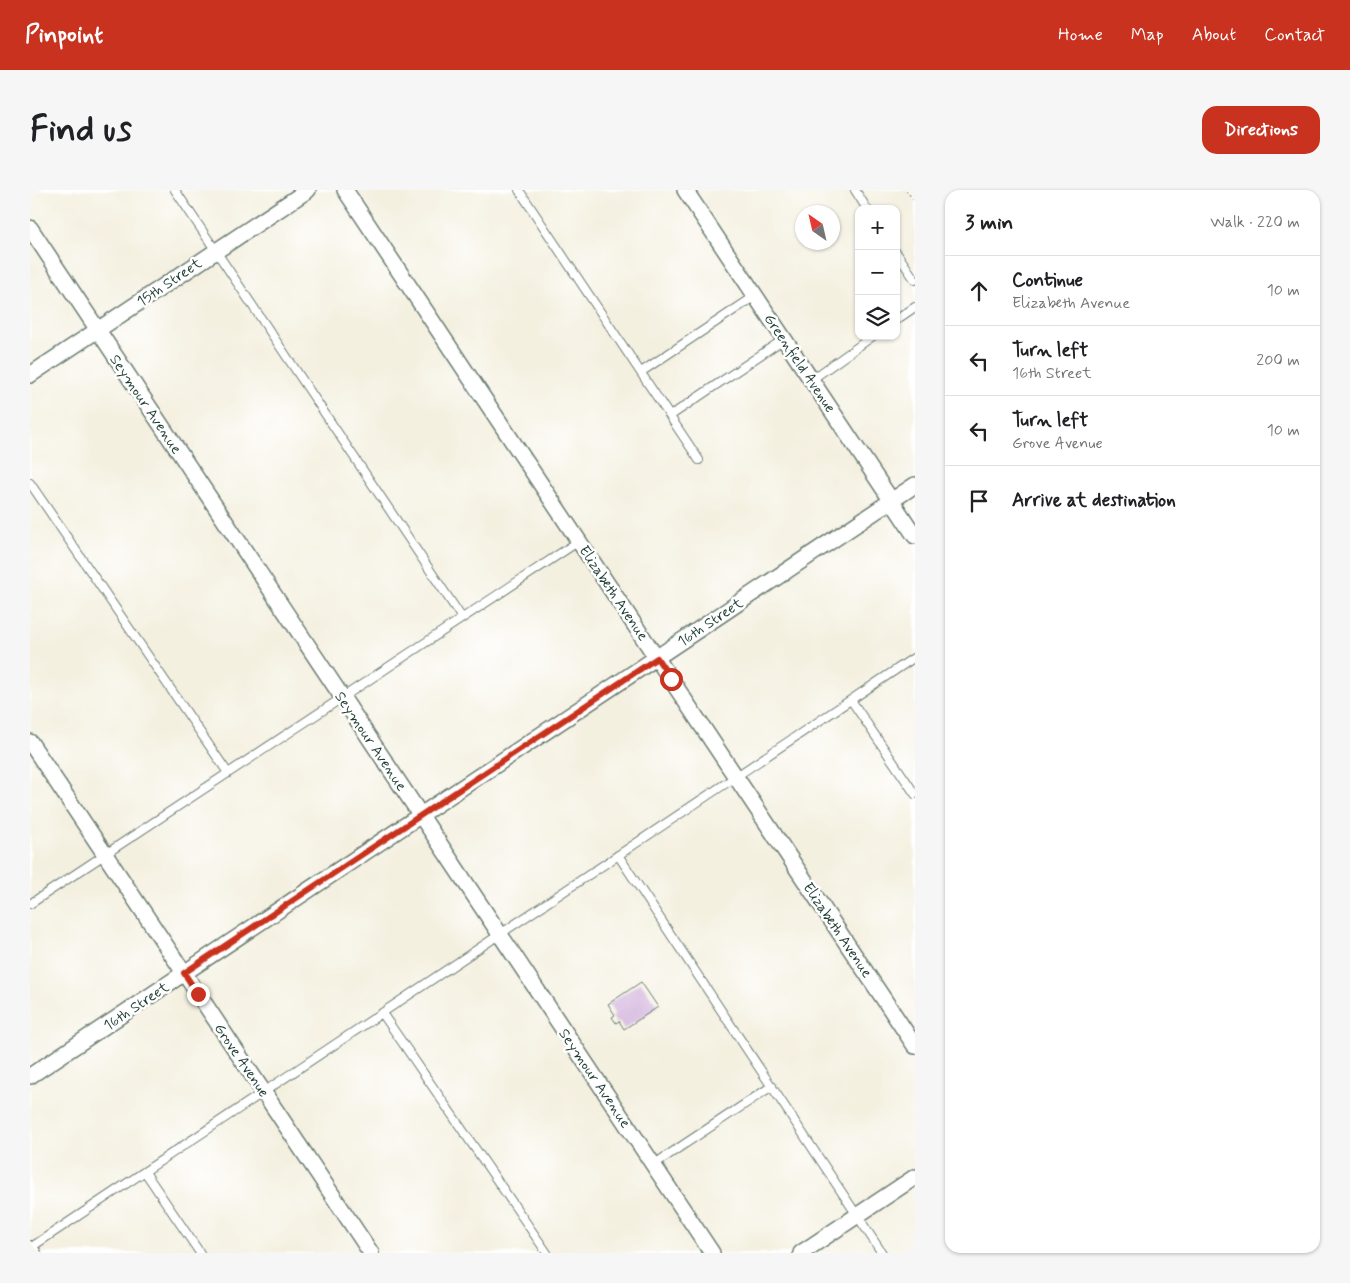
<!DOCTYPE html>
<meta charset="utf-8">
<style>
body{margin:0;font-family:Mynerve,sans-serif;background:#f6f6f6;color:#202124}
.controls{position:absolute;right:15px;top:15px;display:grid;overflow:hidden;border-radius:10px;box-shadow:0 1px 4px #0004}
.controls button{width:45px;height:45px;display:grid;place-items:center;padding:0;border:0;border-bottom:1px solid #e0e0e0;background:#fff;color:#202124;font:25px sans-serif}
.compass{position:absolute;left:765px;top:15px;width:45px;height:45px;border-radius:50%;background:#fff;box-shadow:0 1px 4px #0004;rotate:326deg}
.stop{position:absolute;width:15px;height:15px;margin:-11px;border:4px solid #c8321e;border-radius:50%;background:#fff}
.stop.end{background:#c8321e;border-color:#fff;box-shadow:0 1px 5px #0008}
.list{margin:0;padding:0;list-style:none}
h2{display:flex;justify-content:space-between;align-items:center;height:65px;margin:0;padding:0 20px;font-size:21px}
h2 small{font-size:16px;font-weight:400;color:#757577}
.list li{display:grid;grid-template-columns:32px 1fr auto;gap:15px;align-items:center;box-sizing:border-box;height:70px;padding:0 20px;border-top:1px solid #e0e0e0}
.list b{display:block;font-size:19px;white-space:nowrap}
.list p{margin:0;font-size:16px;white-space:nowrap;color:#757577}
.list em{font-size:16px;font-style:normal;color:#757577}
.icon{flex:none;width:28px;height:28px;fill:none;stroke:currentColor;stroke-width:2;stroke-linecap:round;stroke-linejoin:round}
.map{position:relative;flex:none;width:885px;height:1063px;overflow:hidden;border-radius:15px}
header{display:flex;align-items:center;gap:30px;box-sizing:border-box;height:70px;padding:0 25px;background:#c8321e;color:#fff}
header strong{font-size:24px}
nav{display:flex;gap:28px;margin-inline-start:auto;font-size:18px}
.intro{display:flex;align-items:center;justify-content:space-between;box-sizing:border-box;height:120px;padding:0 30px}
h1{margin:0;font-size:35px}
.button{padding:12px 22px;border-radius:15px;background:#c8321e;color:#fff;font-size:18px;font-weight:700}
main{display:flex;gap:30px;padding:0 30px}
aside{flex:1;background:#fff;border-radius:15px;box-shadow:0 1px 4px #0004}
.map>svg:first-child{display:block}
.building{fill:#d2b4dd}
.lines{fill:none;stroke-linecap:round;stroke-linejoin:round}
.service-casing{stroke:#6a7c70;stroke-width:10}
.minor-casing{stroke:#6a7c70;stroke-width:18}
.path{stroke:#6a7c70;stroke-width:3;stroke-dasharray:1 4;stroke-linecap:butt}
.service{stroke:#fff;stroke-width:8}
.minor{stroke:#fff;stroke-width:15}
.route{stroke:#c8321e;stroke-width:6}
.labels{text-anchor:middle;stroke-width:5;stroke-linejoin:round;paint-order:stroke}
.street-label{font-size:15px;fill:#1f3d34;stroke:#fff}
</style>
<header>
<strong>Pinpoint</strong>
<nav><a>Home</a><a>Map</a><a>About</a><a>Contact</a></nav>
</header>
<div class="intro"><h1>Find us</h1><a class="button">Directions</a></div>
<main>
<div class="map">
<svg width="885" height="1063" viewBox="0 0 885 1063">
<rect width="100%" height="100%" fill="#fff"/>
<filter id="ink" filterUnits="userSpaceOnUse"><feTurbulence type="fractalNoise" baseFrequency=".02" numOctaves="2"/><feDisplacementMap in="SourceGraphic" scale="10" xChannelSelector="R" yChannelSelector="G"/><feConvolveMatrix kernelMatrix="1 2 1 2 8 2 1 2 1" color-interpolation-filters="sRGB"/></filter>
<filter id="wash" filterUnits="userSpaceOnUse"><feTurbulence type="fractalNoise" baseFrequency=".0096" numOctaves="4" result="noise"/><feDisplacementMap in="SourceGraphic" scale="20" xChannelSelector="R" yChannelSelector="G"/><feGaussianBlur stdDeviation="1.12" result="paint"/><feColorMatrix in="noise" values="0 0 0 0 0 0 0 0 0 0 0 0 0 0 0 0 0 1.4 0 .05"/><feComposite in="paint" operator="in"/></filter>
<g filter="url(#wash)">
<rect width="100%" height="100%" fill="#f4f0e0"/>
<g id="blocks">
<path class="building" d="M611,792l17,25 -34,22 -5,-8 -3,2 -4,-6 3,-2 -7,-11z"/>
</g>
</g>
<g filter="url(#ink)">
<use href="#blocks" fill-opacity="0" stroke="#6a7c70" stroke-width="1"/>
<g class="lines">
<g class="service-casing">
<path id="service" d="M145,0l287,428
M489,0l180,270
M825,0l12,19
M866,62l19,28
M866,130l19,-13
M611,182l114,-76
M781,190l62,-44
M640,226l114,-77
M0,293l198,290
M821,510l64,94
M588,665l264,398
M0,714l549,-363
M352,823l165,240
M623,975l119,-79
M115,982l55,81
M0,1058l885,-591"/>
</g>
<g class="minor-casing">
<path id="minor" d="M315,0l570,856
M655,0l230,346
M0,38l682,1025
M0,185l278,-185
M0,552l341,511
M0,886l885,-591
M0,1059l3,4
M771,1063l114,-76"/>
</g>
<path class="path" d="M877,0l8,12"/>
<use href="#service" class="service"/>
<use href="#minor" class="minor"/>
</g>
</g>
<g class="lines" filter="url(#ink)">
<path class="route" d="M168,804l-14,-21 473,-315 14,21"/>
</g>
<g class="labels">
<g class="street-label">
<text transform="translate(139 92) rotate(-34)" y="5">15th Street</text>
<text transform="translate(770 173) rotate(56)" y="5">Greenfield Avenue</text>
<text transform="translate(116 214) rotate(56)" y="5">Seymour Avenue</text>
<text transform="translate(584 403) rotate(56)" y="5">Elizabeth Avenue</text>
<text transform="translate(680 432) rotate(-34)" y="5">16th Street</text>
<text transform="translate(341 551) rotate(56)" y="5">Seymour Avenue</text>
<text transform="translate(808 740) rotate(56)" y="5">Elizabeth Avenue</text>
<text transform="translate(106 816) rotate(-34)" y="5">16th Street</text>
<text transform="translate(212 870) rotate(56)" y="5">Grove Avenue</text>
<text transform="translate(565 888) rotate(56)" y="5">Seymour Avenue</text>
</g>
</g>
</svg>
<div class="controls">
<button>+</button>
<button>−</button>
<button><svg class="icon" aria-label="layers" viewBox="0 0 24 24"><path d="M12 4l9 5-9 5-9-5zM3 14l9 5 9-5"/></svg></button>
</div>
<svg class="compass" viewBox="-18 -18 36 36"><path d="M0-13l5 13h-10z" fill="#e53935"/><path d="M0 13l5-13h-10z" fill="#757577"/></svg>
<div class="stop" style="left:641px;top:489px"></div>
<div class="stop end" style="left:168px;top:804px"></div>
</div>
<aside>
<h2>3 min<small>Walk · 220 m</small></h2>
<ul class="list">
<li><svg class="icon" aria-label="ahead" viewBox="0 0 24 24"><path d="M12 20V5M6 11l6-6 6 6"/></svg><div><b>Continue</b><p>Elizabeth Avenue</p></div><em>10 m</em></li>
<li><svg class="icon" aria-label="left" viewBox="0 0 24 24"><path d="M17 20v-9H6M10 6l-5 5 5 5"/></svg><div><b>Turn left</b><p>16th Street</p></div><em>200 m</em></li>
<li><svg class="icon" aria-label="left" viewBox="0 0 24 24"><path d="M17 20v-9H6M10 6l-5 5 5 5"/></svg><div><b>Turn left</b><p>Grove Avenue</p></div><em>10 m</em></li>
<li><svg class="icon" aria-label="arrive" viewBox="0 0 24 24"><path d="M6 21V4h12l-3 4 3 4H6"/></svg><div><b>Arrive at destination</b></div></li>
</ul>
</aside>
</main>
